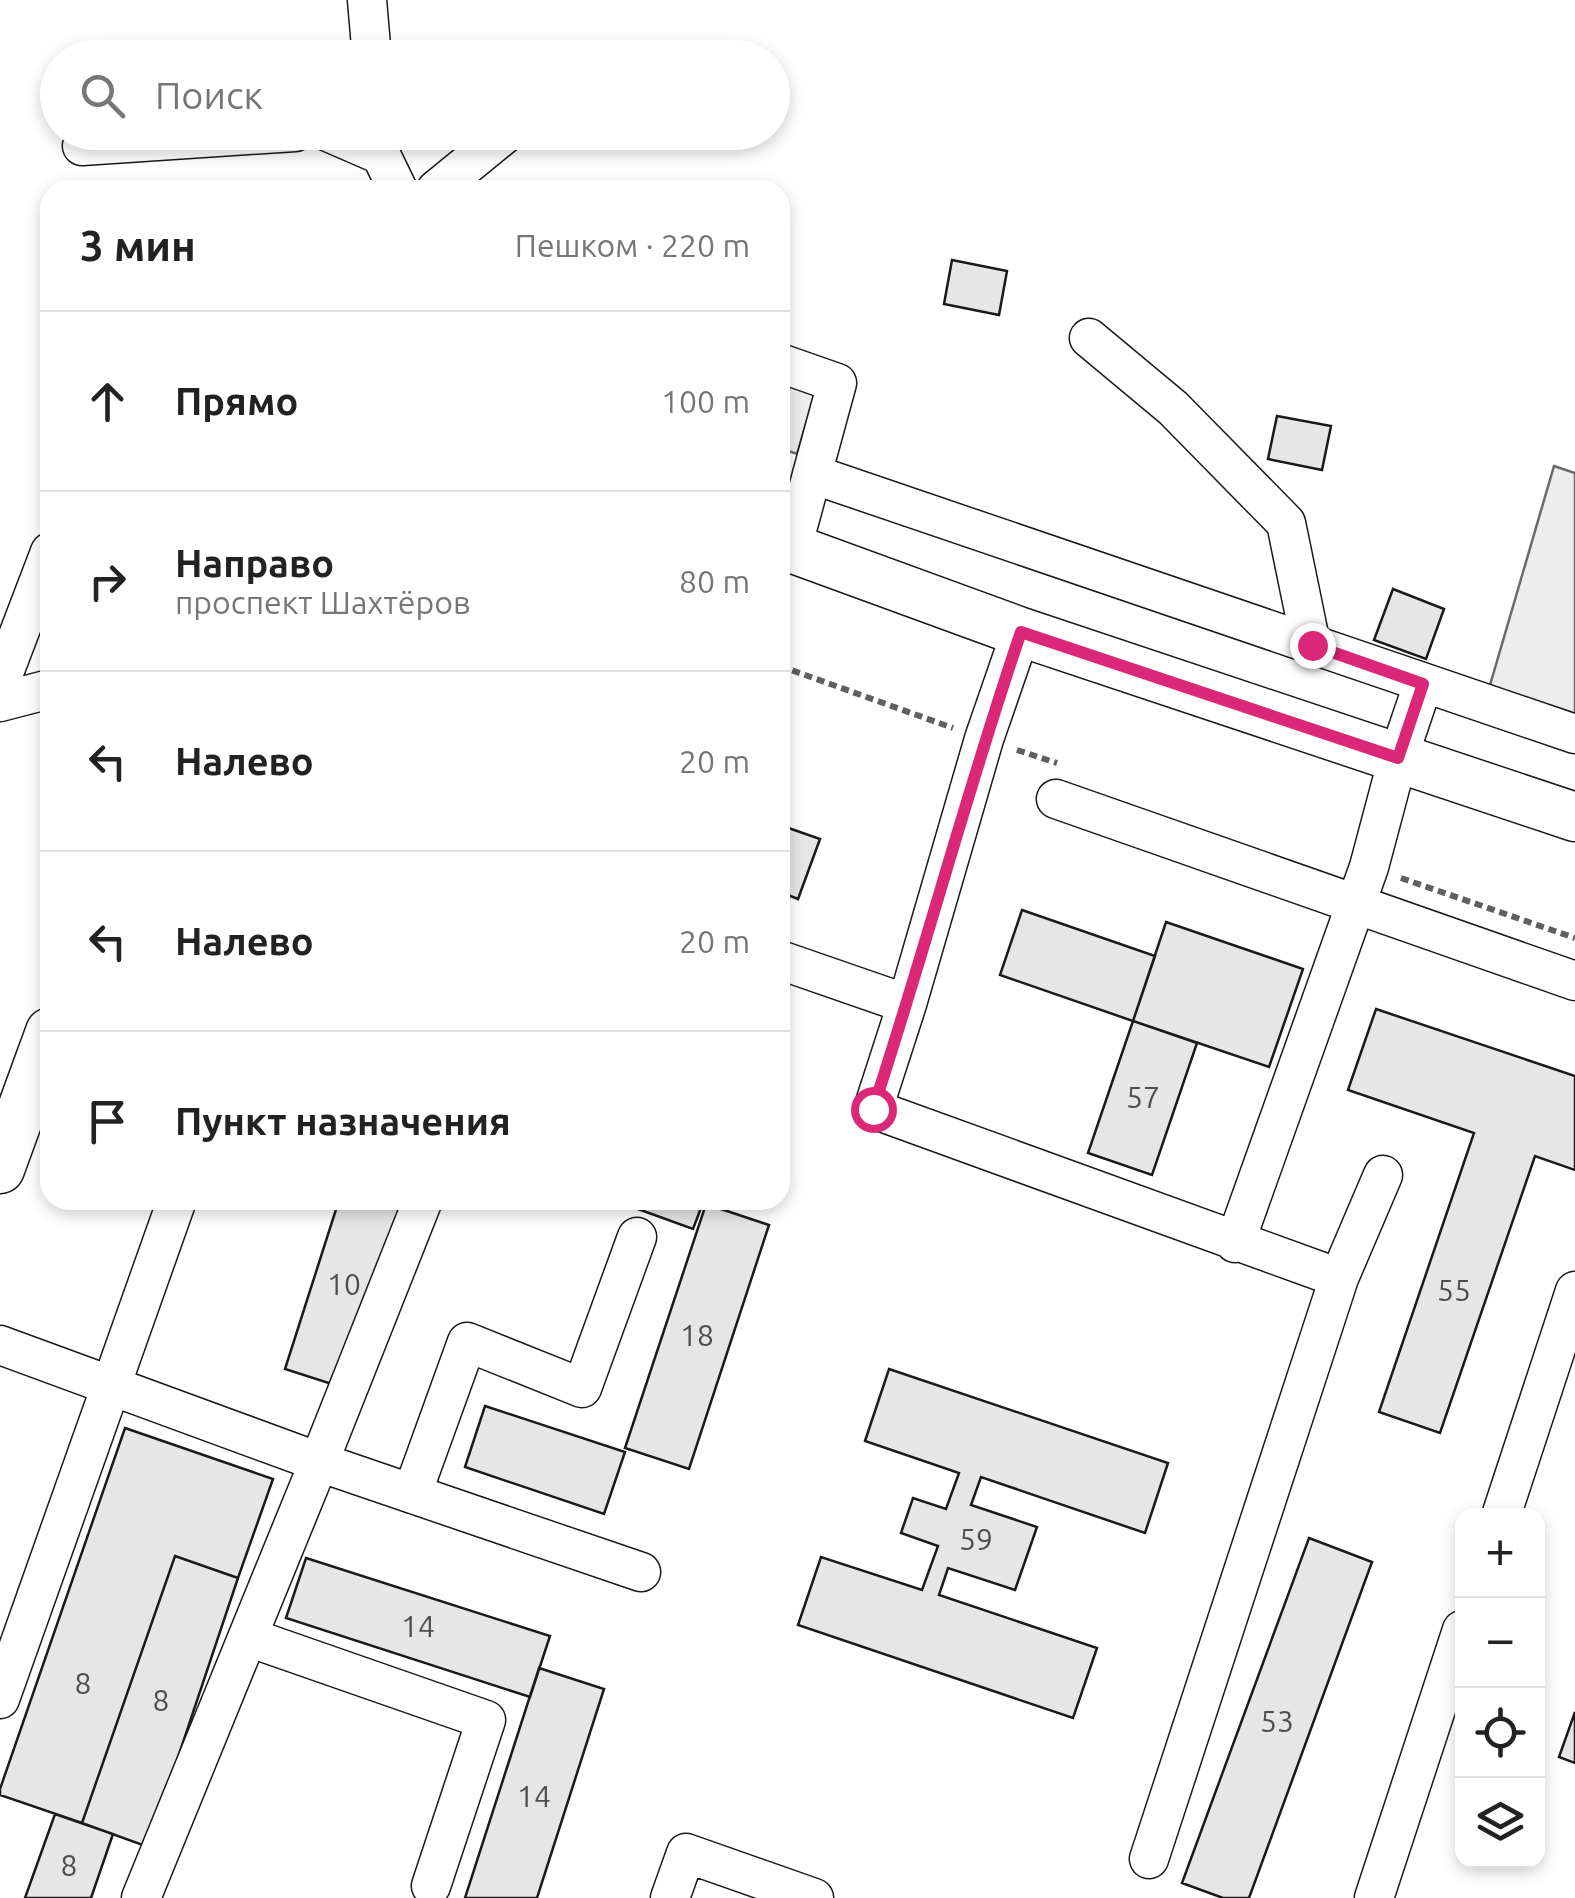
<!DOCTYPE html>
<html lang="ru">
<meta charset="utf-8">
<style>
body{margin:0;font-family:Ubuntu,sans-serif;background:#f2f2f2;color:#222}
.controls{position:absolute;right:30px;bottom:30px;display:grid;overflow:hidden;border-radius:20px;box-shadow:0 5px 15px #0003}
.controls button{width:90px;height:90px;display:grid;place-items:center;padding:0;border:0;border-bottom:2px solid #e0e0e0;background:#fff;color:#222;font:50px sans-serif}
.stop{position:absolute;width:30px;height:30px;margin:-22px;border:8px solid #db2777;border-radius:50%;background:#fff}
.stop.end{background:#db2777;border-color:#fff;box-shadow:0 2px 10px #0008}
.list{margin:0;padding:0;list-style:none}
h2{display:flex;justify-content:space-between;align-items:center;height:130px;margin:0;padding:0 40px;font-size:42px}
h2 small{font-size:32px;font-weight:400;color:#767676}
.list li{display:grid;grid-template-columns:65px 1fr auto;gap:30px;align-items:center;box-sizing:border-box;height:180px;padding:0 40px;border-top:2px solid #e0e0e0}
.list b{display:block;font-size:38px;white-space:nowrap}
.list p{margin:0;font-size:32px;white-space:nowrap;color:#767676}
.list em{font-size:32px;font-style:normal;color:#767676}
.icon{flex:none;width:55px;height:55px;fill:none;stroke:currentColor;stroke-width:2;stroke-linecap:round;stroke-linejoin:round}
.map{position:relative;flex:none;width:1575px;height:1898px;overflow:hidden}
.search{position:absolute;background:#fff;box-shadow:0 5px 15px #0003;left:40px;top:40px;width:750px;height:110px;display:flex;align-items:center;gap:25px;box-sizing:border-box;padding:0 35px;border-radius:55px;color:#767676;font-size:38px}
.panel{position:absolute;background:#fff;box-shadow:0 5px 15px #0003;left:40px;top:180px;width:750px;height:1030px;border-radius:30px}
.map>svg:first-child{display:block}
.built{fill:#ededed;stroke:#6a6a6a;stroke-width:2.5}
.building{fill:#e6e6e6;stroke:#1a1a1a;stroke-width:2.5}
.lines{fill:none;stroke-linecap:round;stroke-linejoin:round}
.minor-casing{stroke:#1a1a1a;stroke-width:41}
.major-casing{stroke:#1a1a1a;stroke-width:51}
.path{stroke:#5f5f5f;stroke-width:6;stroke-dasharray:8 5;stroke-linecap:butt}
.minor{stroke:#fff;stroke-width:38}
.major{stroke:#fff;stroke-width:48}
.route{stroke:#db2777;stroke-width:12}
.labels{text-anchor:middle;stroke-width:8;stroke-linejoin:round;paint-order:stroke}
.number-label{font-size:30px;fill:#4d4d4d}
</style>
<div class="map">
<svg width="1575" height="1898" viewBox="0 0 1575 1898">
<rect width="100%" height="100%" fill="#fff"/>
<path class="built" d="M780,381l35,12 -18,61 -17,-6z
M1554,466l21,7v250l-87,-31z"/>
<path class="building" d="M952,260l55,11 -8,44 -55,-11z
M1277,416l54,10 -9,44 -54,-11z
M1393,589l51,20 -18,50 -52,-19z
M780,825l40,14 -22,60 -18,-7z
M1022,910l133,46 -22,65 64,22 -45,132 -64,-22 45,-132 -133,-46z
M1166,922l137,47 -34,98 -136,-46z
M1376,1009l199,67v94l-40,-14 -95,277 -61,-21 95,-279 -126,-43z
M339,1200h65l-60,188 -59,-19z
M613,1200h91l-11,29z
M706,1204l63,21 -80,244 -64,-21z
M889,1369l279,94 -23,70 -164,-56 -10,28 66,22 -22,63 -67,-22 -9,27 158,53 -24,70 -275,-93 23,-68 101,33 16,-44 -37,-13 12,-35 33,11 13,-36 -94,-32z
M485,1406l140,46 -21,62 -139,-47z
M125,1428l148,51 -35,99 -63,-22 -93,267 -82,-28v-6z
M1309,1538l63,24 -123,336h-26l-41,-15z
M175,1556l63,22 -90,269 -66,-24z
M306,1558l244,78 -20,61 -244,-79z
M539,1668l65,21 -67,209h-72z
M1575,1712v51l-16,-6z
M55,1814l58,20 -22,64h-66z"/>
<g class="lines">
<g class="minor-casing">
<path id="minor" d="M367,0l5,58
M328,132l53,23 17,35
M82,146l213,-14
M436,190l71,-58
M1089,338l84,70 113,115 25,122
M780,363l57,20 -45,165
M812,474l763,260
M0,683l50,-131
M0,702l50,-13
M1056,799l519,182
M780,960l127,44 -34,105 466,169 44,-103
M907,1004l77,-265 37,-107
M1235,1243l134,-376 29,-109 25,-74
M0,1345l319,117 104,-262
M412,1494l55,-152 115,46 55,-151
M1501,1516l74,-225
M248,1637l238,83 -55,166
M0,1699l177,-499
M1149,1859l190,-581
M141,1898l178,-436 322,110
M670,1898l16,-45 128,45
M1374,1898l88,-268"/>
</g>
<g class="major-casing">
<path id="major" d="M780,544l241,88 554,185
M0,1169l50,-137"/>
</g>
<path class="path" d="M780,666l173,62
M1017,750l40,13
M1401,878l174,60"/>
<use href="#minor" class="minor"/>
<use href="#major" class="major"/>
</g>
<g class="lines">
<path class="route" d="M873,1109c52,-158 94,-319 148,-477l377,126 25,-74 -111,-39"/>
</g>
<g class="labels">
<g class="number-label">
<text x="1143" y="1108">57</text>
<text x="344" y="1295">10</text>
<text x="1454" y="1301">55</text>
<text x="697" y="1346">18</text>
<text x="976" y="1550">59</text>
<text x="418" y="1637">14</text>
<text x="83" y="1694">8</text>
<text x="161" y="1711">8</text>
<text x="1277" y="1732">53</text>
<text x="534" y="1807">14</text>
<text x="69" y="1876">8</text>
</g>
</g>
</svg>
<div class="controls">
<button>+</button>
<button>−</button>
<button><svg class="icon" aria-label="locate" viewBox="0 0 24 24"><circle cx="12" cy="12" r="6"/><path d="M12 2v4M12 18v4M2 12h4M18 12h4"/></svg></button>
<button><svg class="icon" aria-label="layers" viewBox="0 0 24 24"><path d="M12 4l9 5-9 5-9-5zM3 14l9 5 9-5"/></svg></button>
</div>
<div class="stop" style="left:873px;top:1109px"></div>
<div class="stop end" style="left:1312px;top:645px"></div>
<div class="search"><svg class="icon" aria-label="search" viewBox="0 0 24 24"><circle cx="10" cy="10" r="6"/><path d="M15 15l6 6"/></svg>Поиск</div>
<section class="panel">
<h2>3 мин<small>Пешком · 220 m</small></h2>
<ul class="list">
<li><svg class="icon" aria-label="ahead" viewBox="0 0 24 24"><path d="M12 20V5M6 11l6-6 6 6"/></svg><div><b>Прямо</b></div><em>100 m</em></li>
<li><svg class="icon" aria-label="right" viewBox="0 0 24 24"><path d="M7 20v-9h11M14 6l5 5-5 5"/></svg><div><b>Направо</b><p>проспект Шахтёров</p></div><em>80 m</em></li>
<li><svg class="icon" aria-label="left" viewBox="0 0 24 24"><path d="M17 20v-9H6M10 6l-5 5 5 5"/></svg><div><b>Налево</b></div><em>20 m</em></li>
<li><svg class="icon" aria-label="left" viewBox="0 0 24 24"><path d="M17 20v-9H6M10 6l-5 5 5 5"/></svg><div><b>Налево</b></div><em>20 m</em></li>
<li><svg class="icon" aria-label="arrive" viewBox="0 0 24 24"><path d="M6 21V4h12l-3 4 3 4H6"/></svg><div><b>Пункт назначения</b></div></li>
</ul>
</section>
</div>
